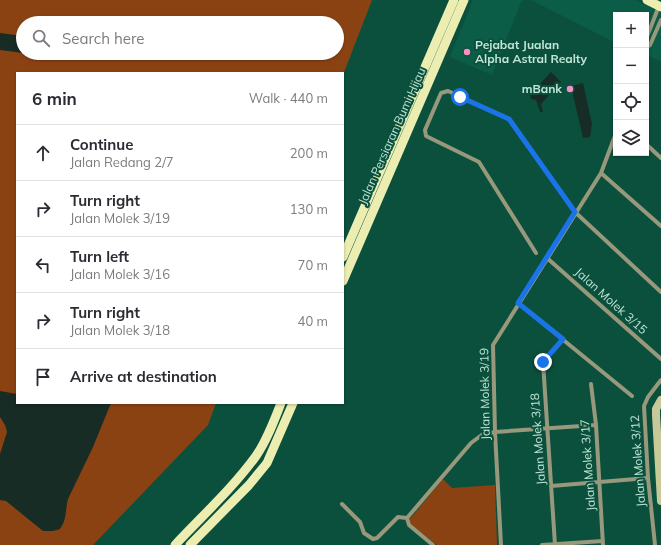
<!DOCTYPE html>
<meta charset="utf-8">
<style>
body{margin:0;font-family:Mulish,sans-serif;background:#f2f2f3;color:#2b2b33}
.controls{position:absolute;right:12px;top:12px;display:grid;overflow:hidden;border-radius:0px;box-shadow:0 1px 3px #0004}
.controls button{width:36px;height:36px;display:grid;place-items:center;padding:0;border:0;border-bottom:1px solid #e1e1e2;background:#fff;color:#2b2b33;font:20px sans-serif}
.stop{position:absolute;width:12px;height:12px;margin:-9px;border:3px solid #1a73e8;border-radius:50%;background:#fff}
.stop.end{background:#1a73e8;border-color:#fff;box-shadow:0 1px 4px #0008}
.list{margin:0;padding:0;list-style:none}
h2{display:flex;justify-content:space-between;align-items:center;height:52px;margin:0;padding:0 16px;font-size:17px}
h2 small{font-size:13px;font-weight:400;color:#7c7c81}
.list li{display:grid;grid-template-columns:26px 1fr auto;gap:12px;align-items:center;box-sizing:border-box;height:56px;padding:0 16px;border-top:1px solid #e1e1e2}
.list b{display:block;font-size:15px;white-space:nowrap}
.list p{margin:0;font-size:13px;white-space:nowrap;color:#7c7c81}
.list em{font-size:13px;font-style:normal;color:#7c7c81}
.icon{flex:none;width:22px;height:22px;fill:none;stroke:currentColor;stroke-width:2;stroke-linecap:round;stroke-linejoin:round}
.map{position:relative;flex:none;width:661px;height:545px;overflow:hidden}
.search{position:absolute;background:#fff;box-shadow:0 1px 3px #0004;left:16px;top:16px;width:328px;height:44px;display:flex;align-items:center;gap:10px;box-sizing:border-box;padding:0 14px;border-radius:22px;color:#7c7c81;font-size:15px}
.panel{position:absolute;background:#fff;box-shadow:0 1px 3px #0004;left:16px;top:72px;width:328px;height:332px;border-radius:0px}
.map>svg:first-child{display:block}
.built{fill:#0b5d47}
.green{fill:#8b4213;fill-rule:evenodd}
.water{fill:#172c25}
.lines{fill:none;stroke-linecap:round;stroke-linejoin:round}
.minor{stroke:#98997c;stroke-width:4}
.secondary{stroke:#c7c99a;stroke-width:8}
.primary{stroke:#ecedb1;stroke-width:9}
.route{stroke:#1a73e8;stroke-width:5}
.poi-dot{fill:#fa8fc6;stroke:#0b503d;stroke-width:1.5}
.labels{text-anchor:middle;stroke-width:4;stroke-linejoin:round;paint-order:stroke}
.poi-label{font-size:12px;font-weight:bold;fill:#bee5d5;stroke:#0b503d;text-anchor:start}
.street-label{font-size:12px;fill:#bee5d5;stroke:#0b503d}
</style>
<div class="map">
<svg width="661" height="545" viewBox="0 0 661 545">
<rect width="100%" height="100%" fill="#0b503d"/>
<path class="built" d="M473,0h51l-3,2 -29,73 -42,-18z
M531,0h105l25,13v48l-15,-6v-40h-30v28z"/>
<path class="green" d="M0,0h372l-29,75v-2h-326v330h199l-8,22 -115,120h-93zM23,23h314v30h-314z
M443,479l9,9 43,-3 2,60h-60l-27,-21 -1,-4z"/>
<path class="water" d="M0,33l23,3v17l8,1 -31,-4z
M551,72l10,10 -20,22 2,8h-3l-4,-12 -5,-1 -1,-4z
M583,83l9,41 -2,13 -7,1 -12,-52z
M0,391l17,3v9h94l-18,44 -25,52c-3,12 -1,20 -8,30l-7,2h-10l-37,-30 -6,-1v-46l7,-22 -2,-7 -5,-8z"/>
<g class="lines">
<path class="minor" d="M646,39l13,-33
M646,48l4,-3 11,-25
M646,144l15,14
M601,173l60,53
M536,253l-57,-91 -53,-26 -1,-6 16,-37 7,-2 61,28 66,93 86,80
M547,258l114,101
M518,303l114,93
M591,384l5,41 7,120
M551,486l97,-8
M342,504l18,18 4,11 9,6 4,-1 21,-21 9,1
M433,545l-24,-20 -2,-7 64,-75 12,-9 12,-2 101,-7
M501,545l-6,-113 -2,-87 108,-172 15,-40
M542,545l61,-4
M555,545l-12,-183 20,-23
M655,545l-7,-67 -4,-72 4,-9 13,-17"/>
<path class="secondary" d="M661,400l-5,9v6l5,86"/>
<path class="primary" d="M647,0l14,7
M343,257l111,-257
M343,281l121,-281
M175,545c27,-29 58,-57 81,-89 11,-16 18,-35 25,-53
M190,545l59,-60 18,-22 26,-60"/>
</g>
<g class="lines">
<path class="route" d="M460,97l49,22 66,93 -57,91 45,36 -20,23"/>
</g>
<g class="poi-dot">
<circle cx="467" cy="52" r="4"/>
<circle cx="570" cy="89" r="4"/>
</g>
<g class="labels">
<g class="poi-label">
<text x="475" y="49">Pejabat Jualan<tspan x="475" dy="14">Alpha Astral Realty</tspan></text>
<text x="562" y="93" text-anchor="end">mBank</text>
</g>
<g class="street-label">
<text transform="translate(392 136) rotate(-66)" y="4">Jalan Persiaran Bumi Hijau</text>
<text transform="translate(611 301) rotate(42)" y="4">Jalan Molek 3/15</text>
<text transform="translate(485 394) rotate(-91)" y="4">Jalan Molek 3/19</text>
<text transform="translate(538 439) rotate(-94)" y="4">Jalan Molek 3/18</text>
<text transform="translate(638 461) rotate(-94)" y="4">Jalan Molek 3/12</text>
<text transform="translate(588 465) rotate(-94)" y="4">Jalan Molek 3/17</text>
</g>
</g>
</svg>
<div class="controls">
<button>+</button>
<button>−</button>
<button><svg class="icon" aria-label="locate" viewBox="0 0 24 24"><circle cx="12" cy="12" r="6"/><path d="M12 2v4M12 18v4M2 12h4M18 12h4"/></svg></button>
<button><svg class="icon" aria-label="layers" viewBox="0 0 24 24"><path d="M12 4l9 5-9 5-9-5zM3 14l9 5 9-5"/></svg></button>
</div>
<div class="stop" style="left:460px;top:97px"></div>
<div class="stop end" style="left:543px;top:362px"></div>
<div class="search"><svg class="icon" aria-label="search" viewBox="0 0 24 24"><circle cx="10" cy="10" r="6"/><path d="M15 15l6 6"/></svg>Search here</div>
<section class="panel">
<h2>6 min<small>Walk · 440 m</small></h2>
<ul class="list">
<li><svg class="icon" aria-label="ahead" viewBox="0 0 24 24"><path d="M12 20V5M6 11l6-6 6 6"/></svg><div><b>Continue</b><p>Jalan Redang 2/7</p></div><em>200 m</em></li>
<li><svg class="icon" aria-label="right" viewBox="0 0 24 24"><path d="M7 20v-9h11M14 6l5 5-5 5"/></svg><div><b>Turn right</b><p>Jalan Molek 3/19</p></div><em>130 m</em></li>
<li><svg class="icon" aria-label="left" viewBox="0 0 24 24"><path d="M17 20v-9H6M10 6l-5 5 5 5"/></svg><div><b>Turn left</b><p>Jalan Molek 3/16</p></div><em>70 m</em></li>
<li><svg class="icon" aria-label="right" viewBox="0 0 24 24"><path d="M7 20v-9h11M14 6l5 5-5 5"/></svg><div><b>Turn right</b><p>Jalan Molek 3/18</p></div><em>40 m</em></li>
<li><svg class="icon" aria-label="arrive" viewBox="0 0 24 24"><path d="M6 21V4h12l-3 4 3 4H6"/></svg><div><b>Arrive at destination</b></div></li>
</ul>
</section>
</div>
